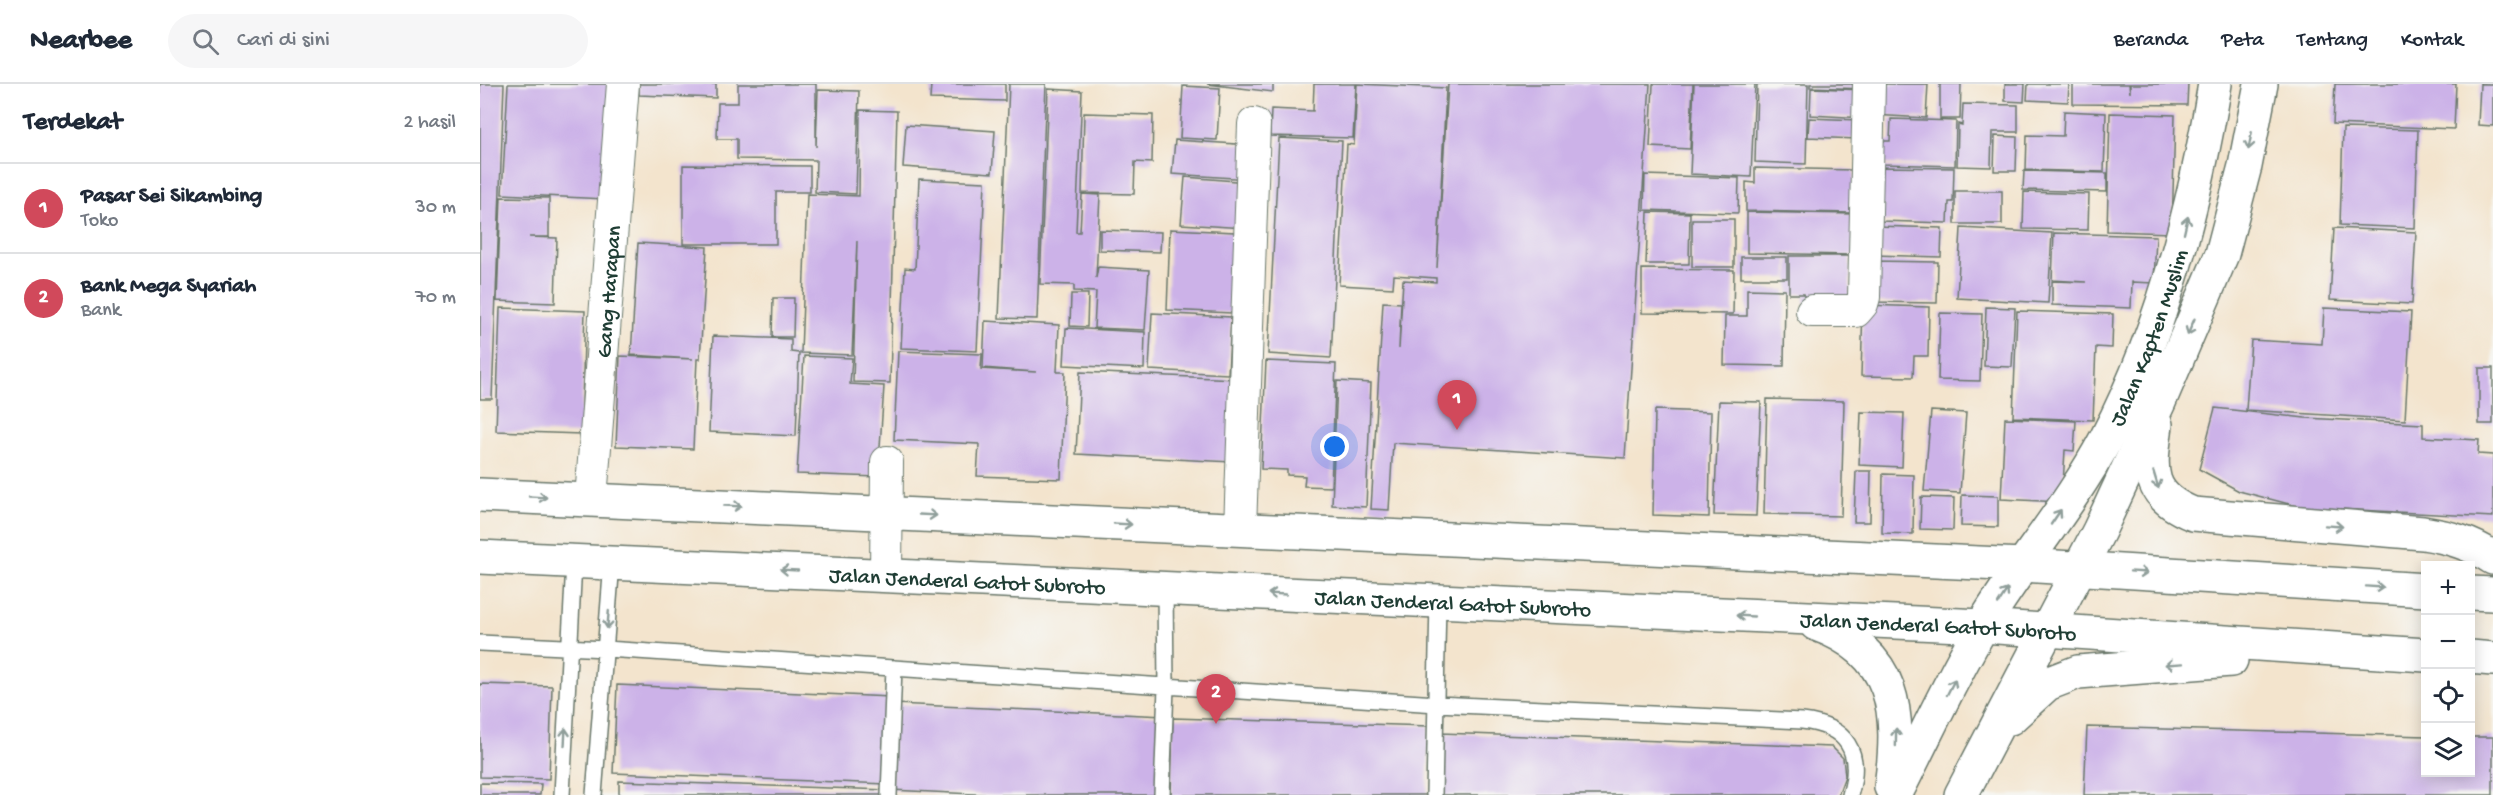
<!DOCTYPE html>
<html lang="id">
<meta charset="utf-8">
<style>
body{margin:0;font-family:"Gochi Hand",sans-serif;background:#f6f6f7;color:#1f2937}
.controls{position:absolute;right:18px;bottom:18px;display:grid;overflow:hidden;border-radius:0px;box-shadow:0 3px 15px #0003}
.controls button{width:54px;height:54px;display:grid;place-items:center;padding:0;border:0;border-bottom:2px solid #e0e1e3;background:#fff;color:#1f2937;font:30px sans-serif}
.you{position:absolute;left:855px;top:363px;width:21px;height:21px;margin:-15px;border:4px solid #fff;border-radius:50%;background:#1a73e8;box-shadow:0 0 0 9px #1a73e833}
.badge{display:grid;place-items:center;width:39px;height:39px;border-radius:50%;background:#d1495b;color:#fff;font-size:20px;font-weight:700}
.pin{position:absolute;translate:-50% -50px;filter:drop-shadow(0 2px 3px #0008)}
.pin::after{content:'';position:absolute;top:32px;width:21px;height:18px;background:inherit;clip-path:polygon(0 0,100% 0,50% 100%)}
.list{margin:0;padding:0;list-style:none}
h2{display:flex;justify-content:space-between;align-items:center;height:78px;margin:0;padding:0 24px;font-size:26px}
h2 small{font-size:20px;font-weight:400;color:#747a83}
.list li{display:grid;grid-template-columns:39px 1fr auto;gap:18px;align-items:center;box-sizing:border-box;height:90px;padding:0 24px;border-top:2px solid #e0e1e3}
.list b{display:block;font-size:22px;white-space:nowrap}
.list p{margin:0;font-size:20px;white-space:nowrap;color:#747a83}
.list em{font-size:20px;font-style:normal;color:#747a83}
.icon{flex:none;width:33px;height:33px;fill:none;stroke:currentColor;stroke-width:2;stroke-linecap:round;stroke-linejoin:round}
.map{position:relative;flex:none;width:2013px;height:711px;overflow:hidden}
header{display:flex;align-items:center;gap:36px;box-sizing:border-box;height:84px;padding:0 30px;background:#fff;border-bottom:2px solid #e0e1e3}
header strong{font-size:28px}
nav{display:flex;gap:33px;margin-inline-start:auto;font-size:21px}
.search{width:420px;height:54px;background:#f6f6f7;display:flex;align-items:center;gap:15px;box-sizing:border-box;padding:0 21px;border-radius:33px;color:#747a83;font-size:22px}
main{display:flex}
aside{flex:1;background:#fff}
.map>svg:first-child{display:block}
.building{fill:#ccb2e8}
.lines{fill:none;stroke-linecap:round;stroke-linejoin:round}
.lane-casing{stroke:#69776a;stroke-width:18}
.street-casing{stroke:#69776a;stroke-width:34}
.primary-casing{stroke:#69776a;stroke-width:36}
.lane{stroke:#fff;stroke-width:15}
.street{stroke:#fff;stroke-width:32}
.primary{stroke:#fff;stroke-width:33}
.oneway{stroke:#8f9e9a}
.labels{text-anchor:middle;stroke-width:4.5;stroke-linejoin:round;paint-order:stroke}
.street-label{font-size:22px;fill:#1f3d34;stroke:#f6f6f2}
</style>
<header>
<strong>Nearbee</strong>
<div class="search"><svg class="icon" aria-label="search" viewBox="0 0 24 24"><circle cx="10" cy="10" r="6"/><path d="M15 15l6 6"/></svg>Cari di sini</div>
<nav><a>Beranda</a><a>Peta</a><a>Tentang</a><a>Kontak</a></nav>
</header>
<main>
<aside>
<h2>Terdekat<small>2 hasil</small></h2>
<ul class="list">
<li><span class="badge">1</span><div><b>Pasar Sei Sikambing</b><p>Toko</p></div><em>30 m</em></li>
<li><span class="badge">2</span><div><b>Bank Mega Syariah</b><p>Bank</p></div><em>70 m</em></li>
</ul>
</aside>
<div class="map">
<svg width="2013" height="711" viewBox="0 0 2013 711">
<rect width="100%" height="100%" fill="#f6f6f2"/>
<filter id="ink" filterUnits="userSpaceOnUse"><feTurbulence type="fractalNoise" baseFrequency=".0167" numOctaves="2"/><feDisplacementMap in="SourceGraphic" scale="12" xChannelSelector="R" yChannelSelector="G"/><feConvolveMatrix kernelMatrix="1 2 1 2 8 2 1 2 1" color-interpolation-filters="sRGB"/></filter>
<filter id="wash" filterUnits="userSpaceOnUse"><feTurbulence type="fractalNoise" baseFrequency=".008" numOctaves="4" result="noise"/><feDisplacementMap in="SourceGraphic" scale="24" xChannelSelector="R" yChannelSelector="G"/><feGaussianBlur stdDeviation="1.35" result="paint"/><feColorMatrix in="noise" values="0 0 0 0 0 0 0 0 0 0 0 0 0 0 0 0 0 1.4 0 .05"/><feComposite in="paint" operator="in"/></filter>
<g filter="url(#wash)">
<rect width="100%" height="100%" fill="#f3e4cd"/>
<g id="blocks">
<path class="building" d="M0,0h24l-12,315h-12z
M28,0h102l-5,115 -103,-5z
M159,0h77v14l-77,-3z
M258,0h78v63l2,-57 41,1 -3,103 -41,-2 1,-32 -79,-1v-20h-20l1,-36h20z
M451,0h74v17l-75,-2z
M529,0h37l-9,235 -38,-1z
M727,0h66v8z
M834,0h42l-3,54 -83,-2 1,-27 42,2z
M877,0l89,4 -9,180 11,-184h202l-25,374 -232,-15 -4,67 -18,-1 12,-207 18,1 -2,46 4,-69 33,2v-4l-42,-3 -1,13 -54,-3 8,-141 7,1z
M1173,0h40l-3,65 -40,-2z
M1214,0h61l-4,93 -61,-3z
M1277,0h51l-2,80 -51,-2z
M1330,0h56l-1,5 -55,-2z
M1394,0h54l-2,34 -54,-3z
M1460,0h21l-1,35h-20z
M1525,0h20l-1,18 -19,-1z
M1548,0h41l-1,18 -41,-2z
M1593,0h56l1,9v-9h58l-1,21 -114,-1z
M1855,0h121l-2,45 -121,-5z
M2000,0h13v42l-15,-1z
M703,2l37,2 -3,52 -37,-2z
M1331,4l55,2 -1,28 -55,-3z
M568,5l34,2 -6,141h4l2,-38 18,1 -4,83 2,-11 51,3 -4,60 -51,-2 2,-36 -22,-1v-6l-34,-1z
M1483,20l55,1v27h-26l-1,35 -34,-1 1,-42 4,1z
M380,26l37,1 -7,272 -37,-1 4,-141 -5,114 -51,-2 6,-159 52,2z
M1584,27l42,2 -2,59 -78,-2 1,-35 36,1z
M604,29l69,2 -1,48 -17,-1 -1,32 -52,-1z
M1630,29l65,2 -3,118 -65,-2z
M1329,34l49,2 -1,19 -49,-2z
M1411,35l65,2 -1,45 -73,-2v-23h8z
M426,41l89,6 -3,42 -89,-6z
M1863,44l75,2 -3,98 -75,-3z
M1515,52l22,1 -1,34h-22z
M799,54l63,3 -11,217 -63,-4z
M695,56l76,5 -2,34 -77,-5z
M203,81l127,1v26h-34v52h-93z
M1401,83l73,1 -1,34h-4l-1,21 -68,-2z
M1275,84l99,2 -1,43 -107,-2v-29l9,1z
M1544,87l83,2v19l-84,-2z
M1165,91l94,3 -1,35 -94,-3z
M705,93l63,5 -3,46 -64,-4z
M439,95l66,3 -8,169 -76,-3 4,-80 10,1z
M1475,107h47v33h-47z
M1544,108l65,2 -1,36 -65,-1z
M21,113l48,1v39h-20l28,1 -2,65 -58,-2z
M1168,128l42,1 -1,51h-43z
M1267,128l107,2 -1,41 -106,-2z
M1212,135h42v48h-42z
M1395,142l67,2 -1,29 -67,-2z
M1481,144l91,5 -4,70 -91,-5z
M1854,144l82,4 -4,72 -82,-4z
M690,145l65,3 -3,81 -65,-3z
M620,146l61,2 -1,20 -60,-2z
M1574,149l102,3 -2,47 -22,-1 -1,26 -79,-3v-24l34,1 -34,-2z
M158,159l69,4 -7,112h-3l-4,90 -77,-3 4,-90 73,3 -62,-4z
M1309,172h61v47h-46v-9h-15z
M1261,173h46v21h-46z
M1392,177l66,1 -1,41 -66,-1z
M1162,185l92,1 -1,44 -91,-1z
M1267,205l38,1 -1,76 -60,-1 1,-49h22z
M591,210h17l-1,33 -17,-1z
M293,214h21l-1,39h-21z
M1383,221l66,2 -1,49h-14l-1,21 -52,-1z
M1506,223l29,1 -3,59 -28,-1z
M20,224l85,3 -4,123 -85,-3z
M1844,224l87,4 -6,108 -159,-10 5,-70 71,4z
M1537,227l96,3 -1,34 -16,-1 -3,73 -80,-3z
M672,229l79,4 -3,57 -79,-4z
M1460,229l42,1 -2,67 -42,-1z
M505,237l74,4 -2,47h8l-4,107 -84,-3 2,-32 -85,-4 4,-89 84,3 -1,15 55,3 -53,-4z
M586,244l79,4 -1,37 -80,-4z
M233,252l78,3v13l8,1 -3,83 -87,-4z
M324,272l48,2 -2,26 34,2 -6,91 -81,-3z
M786,277l70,3 -5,123 -27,-1 1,-10 -18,-1v-5l-26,-1z
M1999,284h14v56h-14z
M600,288l156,7 -4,83 -156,-8z
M857,297l34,2 -5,124 -34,-2z
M1287,315l77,2 -3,115 -77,-2z
M1239,317l42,1 -5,114 -42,-1z
M1735,324l90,10 118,6v13l56,3 -1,14 15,1v62l-192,-10 -62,-16 -40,-22z
M1175,326l56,2 -2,105 -56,-2z
M1451,327l35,2 -6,80 -36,-2z
M1381,328l43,1 -2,54 -43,-2z
M1525,334l71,3 -2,30 -9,-1 -3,52 -61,-3z
M1376,387h15l-1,51h-16z
M1403,390l31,1 -1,59 -31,-1z
M1482,411l36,1v31l-37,-1z
M1441,413l33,1 -1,32 -33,-1z
M0,600l72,2 -3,93 -69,-2z
M137,601l274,12 -4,87 -274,-11z
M414,620l271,12 -4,79h-167l-103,-5z
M693,634l256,8 -2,69h-256z
M1607,643l339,9v36h44v-35h23v58h-409z
M960,649l392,14 11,11 2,18 -7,19h-399z
M139,697l268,9 -1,5h-267z
M0,699l61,1 -1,11h-60z"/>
</g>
</g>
<g filter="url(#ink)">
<use href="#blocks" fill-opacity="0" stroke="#69776a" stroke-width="1.5"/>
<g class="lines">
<g class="lane-casing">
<path id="lane" d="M0,559l126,6 831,55 365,17c45,5 61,31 48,74
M82,711l12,-233
M114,711l18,-233
M409,711l5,-127
M682,711l4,-108 -1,-99
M954,711l4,-194"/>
</g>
<g class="street-casing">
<g id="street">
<path d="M1332,227h44l6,-7 2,-7 5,-213"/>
<path id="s1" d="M111,415l32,-415"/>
<path d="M760,445l14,-405"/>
<path d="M406,491l1,-113"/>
</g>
</g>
<g class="primary-casing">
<g id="primary">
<path d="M1676,341c-6,44 -11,70 37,89l230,19c26,4 48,10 70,25"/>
<path d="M0,411l1543,70 403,25"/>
<path id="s2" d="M0,473l1502,69 444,29"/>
<path d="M1990,509l23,1"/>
<path d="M1336,540c81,29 85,88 75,163"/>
<path d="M1990,573l23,2"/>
<path d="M1530,634l37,-34 31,-12 153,-12"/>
<path id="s3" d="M1415,711c29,-56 55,-115 88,-170 38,-63 88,-120 123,-186 57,-109 89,-234 109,-355"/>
<path d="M1481,711l138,-264 60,-129 63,-148 23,-88 16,-82"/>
</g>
</g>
<use href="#lane" class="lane"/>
<use href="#street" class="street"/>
<use href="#primary" class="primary"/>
</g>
<defs><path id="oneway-shaft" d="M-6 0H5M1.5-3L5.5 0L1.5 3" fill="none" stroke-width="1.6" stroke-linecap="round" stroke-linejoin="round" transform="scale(1.5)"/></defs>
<g class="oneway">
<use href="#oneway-shaft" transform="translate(1770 57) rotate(101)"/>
<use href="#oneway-shaft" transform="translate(1706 141) rotate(-77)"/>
<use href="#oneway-shaft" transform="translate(1711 243) rotate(113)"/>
<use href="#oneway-shaft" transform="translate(1676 396) rotate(73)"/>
<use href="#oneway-shaft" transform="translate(58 413) rotate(3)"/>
<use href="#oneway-shaft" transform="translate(253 422) rotate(3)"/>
<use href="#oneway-shaft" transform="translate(448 431) rotate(3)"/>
<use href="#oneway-shaft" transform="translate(1576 433) rotate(-56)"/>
<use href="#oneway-shaft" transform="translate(643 440) rotate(3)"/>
<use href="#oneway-shaft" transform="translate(1854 442) rotate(4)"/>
<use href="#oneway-shaft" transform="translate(309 486) rotate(-177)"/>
<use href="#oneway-shaft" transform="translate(1659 488) rotate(4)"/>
<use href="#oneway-shaft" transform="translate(1895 503) rotate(4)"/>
<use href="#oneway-shaft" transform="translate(797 510) rotate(-177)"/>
<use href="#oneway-shaft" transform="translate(1523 512) rotate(-57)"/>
<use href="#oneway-shaft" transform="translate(1265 532) rotate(-177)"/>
<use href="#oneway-shaft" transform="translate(128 536) rotate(95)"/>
<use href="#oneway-shaft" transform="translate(1694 580) rotate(176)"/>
<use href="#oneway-shaft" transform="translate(1471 603) rotate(-63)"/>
<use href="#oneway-shaft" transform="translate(85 653) rotate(-87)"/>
<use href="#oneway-shaft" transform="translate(1416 653) rotate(-89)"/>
</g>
</g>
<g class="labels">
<g class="street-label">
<text dy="8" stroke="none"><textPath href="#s1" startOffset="208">Gang Harapan</textPath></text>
<text dy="8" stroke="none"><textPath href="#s3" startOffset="525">Jalan Kapten Muslim</textPath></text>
<text dy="8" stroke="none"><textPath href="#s2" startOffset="488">Jalan Jenderal Gatot Subroto</textPath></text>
<text dy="8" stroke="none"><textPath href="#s2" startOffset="974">Jalan Jenderal Gatot Subroto</textPath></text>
<text dy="8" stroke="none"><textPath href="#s2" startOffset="1460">Jalan Jenderal Gatot Subroto</textPath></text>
</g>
</g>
</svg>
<div class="controls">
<button>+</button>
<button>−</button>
<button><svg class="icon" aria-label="locate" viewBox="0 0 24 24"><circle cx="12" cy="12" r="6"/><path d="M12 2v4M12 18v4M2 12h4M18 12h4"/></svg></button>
<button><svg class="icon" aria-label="layers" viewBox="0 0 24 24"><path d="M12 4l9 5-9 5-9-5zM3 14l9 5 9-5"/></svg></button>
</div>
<div class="you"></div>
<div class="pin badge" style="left:977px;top:346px">1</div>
<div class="pin badge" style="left:736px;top:640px">2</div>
</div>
</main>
